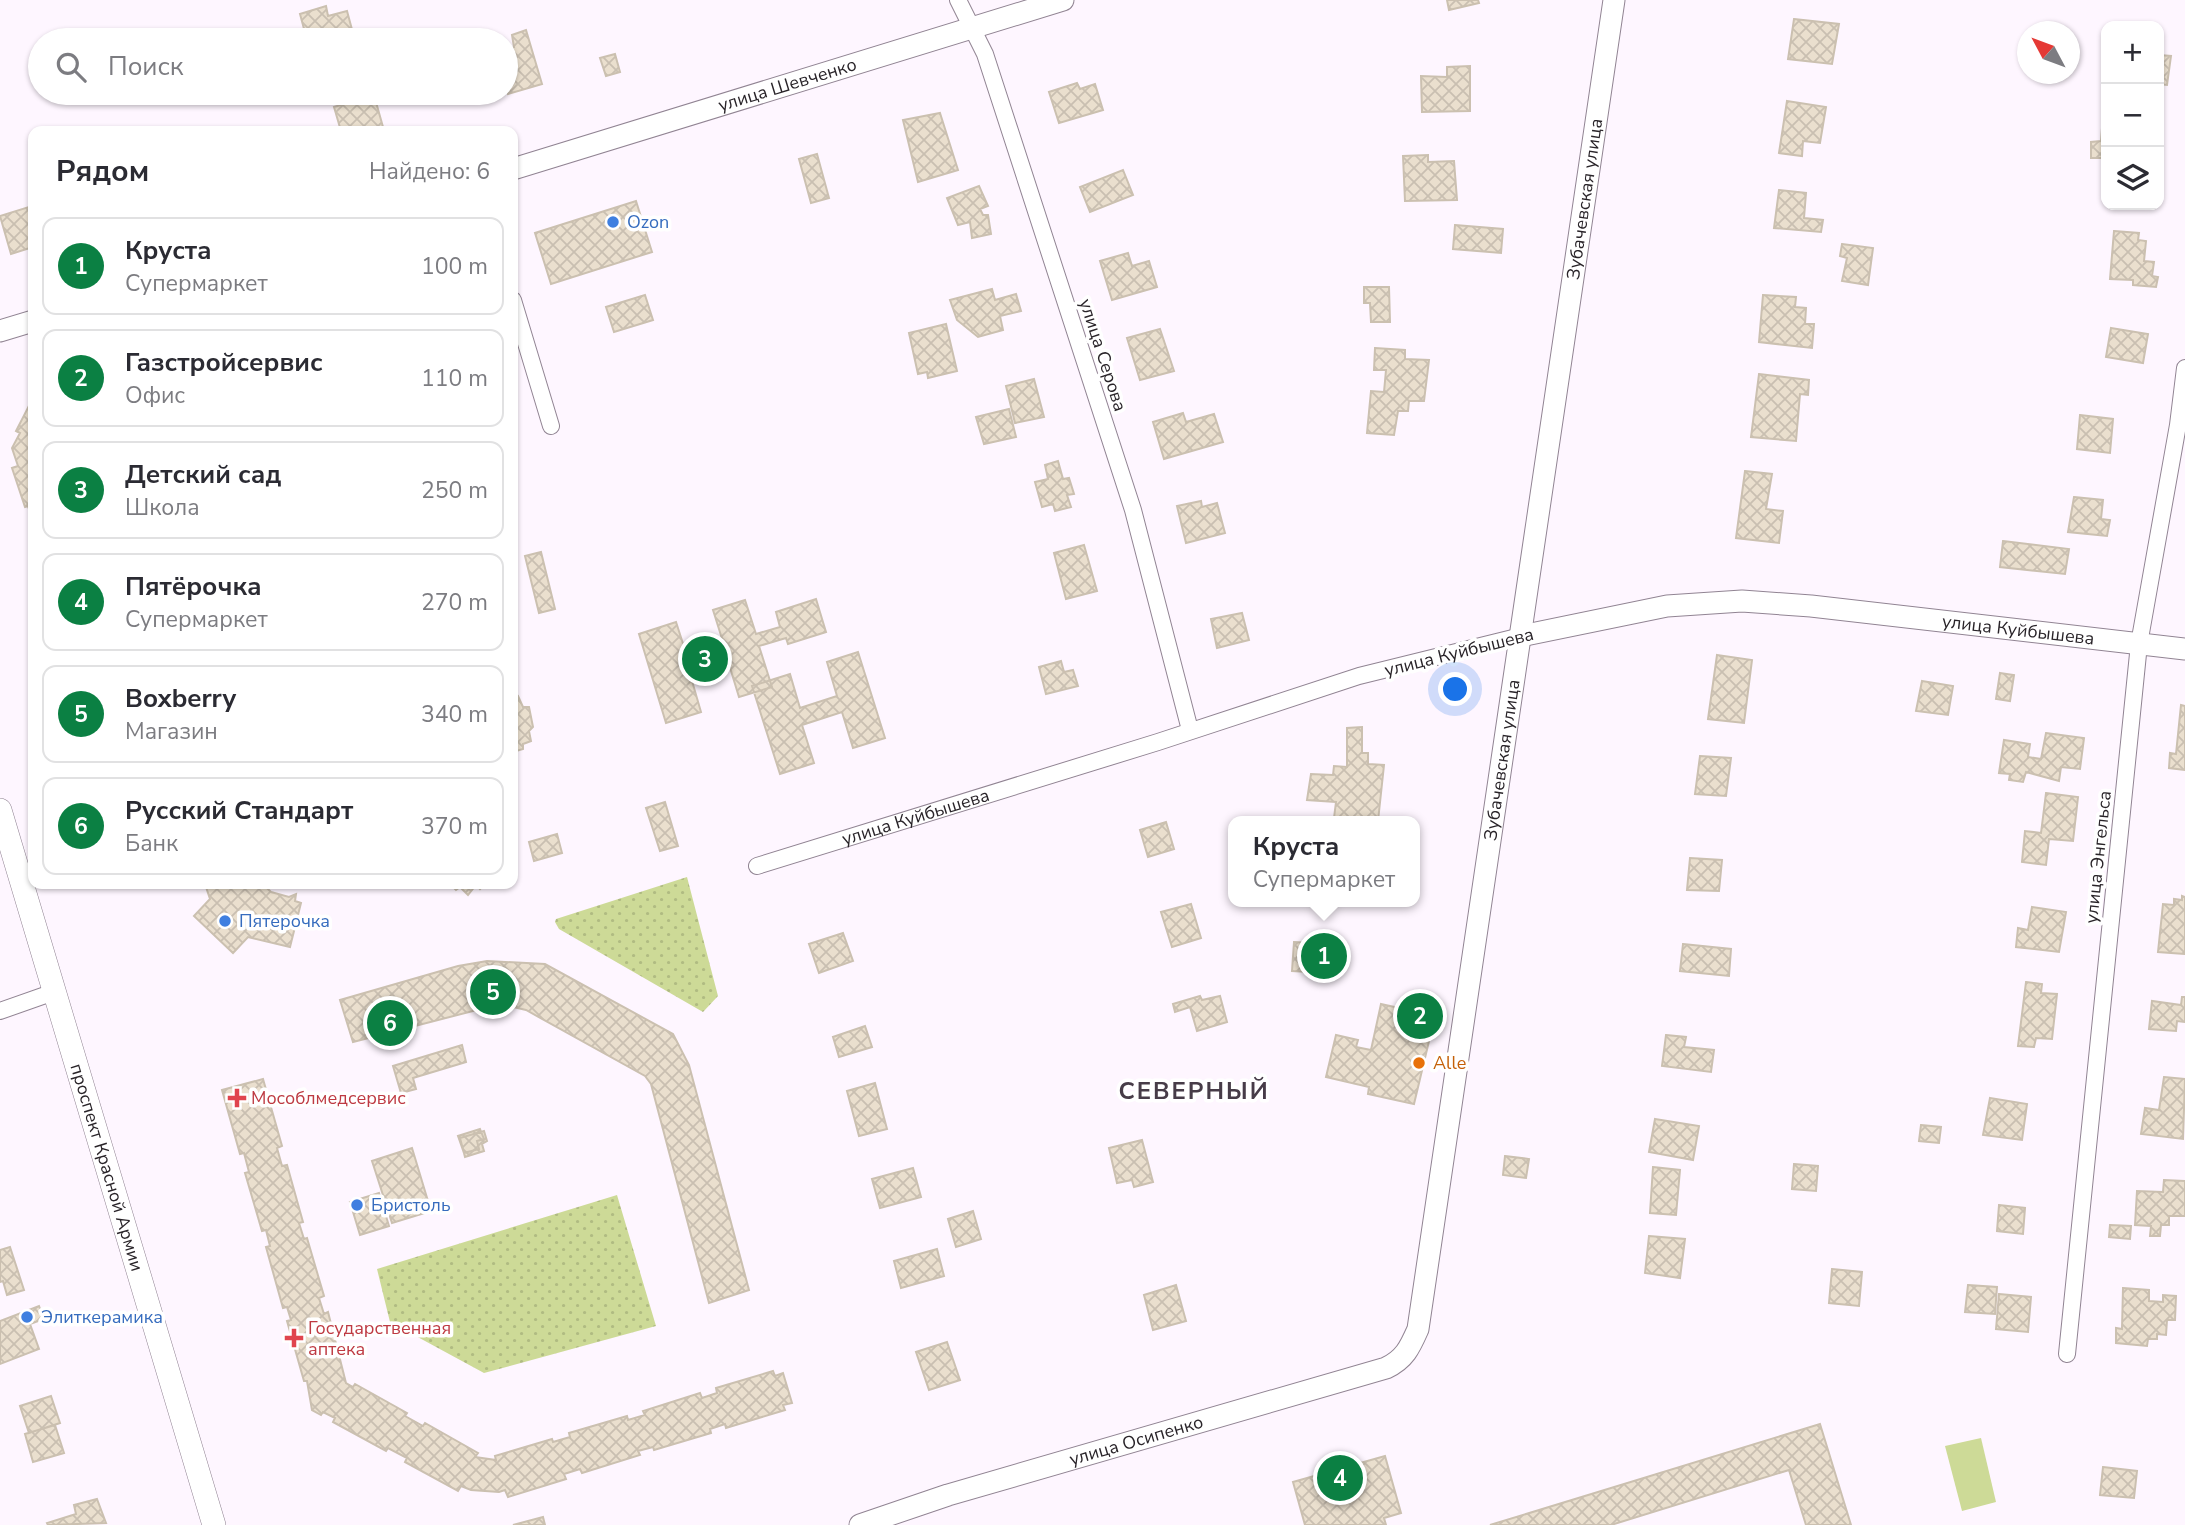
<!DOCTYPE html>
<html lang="ru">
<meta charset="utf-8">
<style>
body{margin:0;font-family:"Nunito Sans",sans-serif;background:#f7f7f7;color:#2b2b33}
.controls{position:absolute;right:21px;top:21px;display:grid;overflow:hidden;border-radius:14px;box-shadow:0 2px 5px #0004}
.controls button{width:63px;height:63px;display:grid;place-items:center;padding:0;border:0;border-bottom:2px solid #e1e1e2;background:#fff;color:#2b2b33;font:35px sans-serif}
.compass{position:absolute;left:2017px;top:21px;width:63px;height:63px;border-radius:50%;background:#fff;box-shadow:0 2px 5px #0004;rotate:311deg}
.you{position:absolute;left:1456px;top:690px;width:24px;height:24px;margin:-18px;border:5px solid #fff;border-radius:50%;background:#1a73e8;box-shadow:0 0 0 10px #1a73e833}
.badge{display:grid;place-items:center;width:46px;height:46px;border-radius:50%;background:#0b8043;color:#fff;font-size:23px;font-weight:700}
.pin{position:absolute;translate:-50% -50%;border:4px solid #fff;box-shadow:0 2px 7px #0006}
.popup{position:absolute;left:1228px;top:816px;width:192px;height:91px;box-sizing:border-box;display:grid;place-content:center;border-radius:14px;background:#fff;filter:drop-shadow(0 2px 5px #0005);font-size:23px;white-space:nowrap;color:#7c7c81}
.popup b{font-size:26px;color:#2b2b33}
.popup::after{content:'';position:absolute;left:50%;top:100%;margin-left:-14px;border:14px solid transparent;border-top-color:#fff}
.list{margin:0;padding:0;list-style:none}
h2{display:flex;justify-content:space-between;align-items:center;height:91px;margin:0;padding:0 28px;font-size:30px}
h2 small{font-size:23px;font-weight:400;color:#7c7c81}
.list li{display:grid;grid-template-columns:46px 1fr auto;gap:21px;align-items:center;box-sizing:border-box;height:98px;margin:0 14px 14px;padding:0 14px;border:2px solid #e1e1e2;border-radius:14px}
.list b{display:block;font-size:26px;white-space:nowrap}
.list p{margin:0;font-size:23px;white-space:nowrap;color:#7c7c81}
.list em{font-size:23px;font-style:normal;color:#7c7c81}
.icon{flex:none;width:38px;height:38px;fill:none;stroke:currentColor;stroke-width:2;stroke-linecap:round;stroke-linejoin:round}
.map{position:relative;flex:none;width:2185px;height:1525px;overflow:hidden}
.search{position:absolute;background:#fff;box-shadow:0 2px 5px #0004;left:28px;top:28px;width:490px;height:77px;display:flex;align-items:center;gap:18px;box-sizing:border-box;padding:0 24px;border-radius:38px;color:#7c7c81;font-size:26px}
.panel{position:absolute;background:#fff;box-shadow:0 2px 5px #0004;left:28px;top:126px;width:490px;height:763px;border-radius:14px}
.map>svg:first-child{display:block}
.park{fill:url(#park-dots)}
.pitch{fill:#cdda97}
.building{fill:url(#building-cross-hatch);stroke:#cbc0b0;stroke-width:2}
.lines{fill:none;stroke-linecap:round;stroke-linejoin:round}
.minor-casing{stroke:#918493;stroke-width:18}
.tertiary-casing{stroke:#918493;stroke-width:23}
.secondary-casing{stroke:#918493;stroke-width:24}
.minor{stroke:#fff;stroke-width:16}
.tertiary{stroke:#fff;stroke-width:21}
.secondary{stroke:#fff;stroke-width:23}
.shop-dot{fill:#3f7fe0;stroke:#fff;stroke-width:2.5}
.food-dot{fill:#e8710a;stroke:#fff;stroke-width:2.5}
.health-dot{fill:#e0444e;stroke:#fff;stroke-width:2.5}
.labels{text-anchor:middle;stroke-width:7;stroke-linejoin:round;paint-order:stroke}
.street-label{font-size:18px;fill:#292429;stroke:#fff}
.shop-label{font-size:18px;fill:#366cbe;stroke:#fff;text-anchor:start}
.food-label{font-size:18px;fill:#c56008;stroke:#fff;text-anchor:start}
.health-label{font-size:18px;fill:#be3a42;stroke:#fff;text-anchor:start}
.district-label{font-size:24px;font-weight:bold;letter-spacing:2px;fill:#473c48;stroke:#fff}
</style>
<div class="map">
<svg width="2185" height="1525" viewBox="0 0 2185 1525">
<defs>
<pattern id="park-dots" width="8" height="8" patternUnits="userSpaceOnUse" patternTransform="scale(1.75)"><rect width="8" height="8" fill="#cdda97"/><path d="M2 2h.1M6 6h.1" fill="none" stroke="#b0bb82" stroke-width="1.8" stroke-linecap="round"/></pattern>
<pattern id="building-cross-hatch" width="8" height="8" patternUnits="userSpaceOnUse" patternTransform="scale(1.75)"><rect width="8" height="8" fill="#eadfce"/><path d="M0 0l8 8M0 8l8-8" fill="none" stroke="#c9bfb1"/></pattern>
</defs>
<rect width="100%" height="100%" fill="#fef6ff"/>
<path class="park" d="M687,877l31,119 -15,16 -144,-83 -4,-7 1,-3z
M617,1195l39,131 -172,47 -94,-51 -13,-53z"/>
<path class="pitch" d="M1981,1438l15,64 -34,9 -17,-65z"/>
<path class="building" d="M1447,0h31l1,3 -30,7z
M326,6l2,10 19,-5 7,26 -11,3h-36l-7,-26z
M1794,19l45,5 -7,40 -44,-5z
M526,30l16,54 -34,10 -2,-9v-35l8,-3 -2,-12z
M615,54l5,18 -14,4 -6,-18z
M2159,55l12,1 -4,29 -8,-1z
M1470,66v45l-48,1 -1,-36 26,1v-10z
M1077,83l3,6 15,-5 8,26 -44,13 -10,-31z
M374,95l9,32 -7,4h-35l-7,-24z
M1787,101l39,6 -6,36 -17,-2 -1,15 -23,-3z
M940,113l18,57 -40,12 -15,-62z
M2102,128l4,1v41h-4v-12h-11v-16l10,-1z
M817,154l12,44 -18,5 -12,-44z
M1428,155v7l26,-1 3,39 -52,1 -2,-45z
M1123,170l10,25 -43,17 -10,-25z
M979,186l9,20 -8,3 3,6h5l3,19 -19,4 -2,-16 -12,3 -11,-27z
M1779,190l27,3 -2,25 19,2 -2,12 -47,-4z
M636,201l16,51 -101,32 -16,-51z
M32,206l1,41 -22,7 -11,-38z
M1455,225l48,4 -2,24 -48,-4z
M2114,231l25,2 -1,7 8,1 -2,20 10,1 -2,14 6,1 -2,10 -23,-2v-5l-23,-1z
M1842,244l31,4 -5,37 -26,-4 5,-23 -7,-2z
M1128,253l4,13 17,-5 8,26 -45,13 -12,-39z
M1364,287h25l1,35h-19l-1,-19h-6z
M992,289l3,11 21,-6 5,17 -21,5 3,14 -25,7 -21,-17 -7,-20z
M645,295l8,25 -39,12 -8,-25z
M1763,295l33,2 -1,10 11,1 -1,16h9l-2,24 -53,-6z
M946,324l11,47 -29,7 -1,-6 -9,2 -9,-41z
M2111,328l37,6 -5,29 -37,-6z
M1160,329l14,42 -34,9 -13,-42z
M1375,348l30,2v9l24,1 -5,41h-15l-1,10h-10l-4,24 -27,-2 4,-42 13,1 2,-22h-12z
M1759,374l50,6 -1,15 -8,-1 -4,47 -45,-4z
M1034,379l10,38 -29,6 -9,-37z
M33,398v123l-5,-15 -3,1 -13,-39 6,-2 -6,-18 8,-15 -4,-2z
M1009,409l7,28 -32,7 -8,-27z
M1183,413l3,9 28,-8 9,28 -59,17 -11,-37z
M2080,415l33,4 -3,34 -33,-4z
M1058,461l5,18 6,-1 5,16 -7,1 4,12 -16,4 -2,-7 -11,3 -7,-25 13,-3 -3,-14z
M1745,471l27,3 -6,35 17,2 -4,32 -43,-5z
M2074,497l29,3 -2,19 9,1 -3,16 -39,-4z
M1201,501l1,6 15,-4 8,30 -39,10 -9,-37z
M2003,541l66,8 -4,25 -65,-7z
M1084,545l13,46 -31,8 -12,-46z
M541,552l14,57 -16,4 -14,-57z
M816,599l10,33 -38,12 -2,-6 -27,8 13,41 -33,10 -11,-36 -38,13 11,38 -35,11 -27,-89 37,-12 11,34 37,-11 -11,-35 32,-10 11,34 24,-7 -4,-15z
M1242,613l7,27 -32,8 -6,-29z
M858,652l27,86 -32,10 -11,-36 -40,13 12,38 -34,11 -28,-88 38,-12 10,34 37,-12 -10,-34z
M1717,655l35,5 -8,63 -36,-4z
M1061,661l3,11 9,-2 5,16 -32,8 -7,-27z
M2000,673l14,2 -4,26 -14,-2z
M1922,681l31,5 -5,29 -32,-4z
M518,696l5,11h6l4,20 -4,4 2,10 -8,3v5l-10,3v-55z
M2181,705l4,1v64l-16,-2 1,-15 6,1z
M1362,727v26h6v11l16,1 -6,56 -44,-3 2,-16 -29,-2 4,-26 22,1 1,-9 13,1v-39z
M2046,733l38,5 -4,31 -19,-2 -2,14 -33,-9 -3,10 -14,-2 1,-6 -11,-1 5,-33 26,4 -2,13 13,2z
M1700,756l31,2 -5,38 -31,-2z
M2046,793l32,4 -5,44 -24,-2 -3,26 -24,-3 3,-31 16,2z
M665,802l13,44 -18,5 -14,-43z
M1166,822l8,27 -26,8 -8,-27z
M557,834l5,19 -28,8 -5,-19z
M1690,858l32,2 -3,31 -32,-1z
M205,884h58l8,8 18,5 7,-3 -1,7 6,2 -11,44 -42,-10 -15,16 -39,-37 16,-17z
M450,884h35l-5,5 -4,-4 -8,10 -8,-8 -4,3z
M2182,896l3,1v57l-27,-2 5,-48 11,1v-6l8,1z
M1191,904l10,34 -29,9 -11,-35z
M2032,907l34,5 -7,40 -43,-5 2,-19 10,2z
M843,933l10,28 -34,12 -10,-29z
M1294,942l37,2 -1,29 -38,-2z
M1683,944l48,5 -2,27 -49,-5z
M487,961l58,3 128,70 16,31 60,225 -40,13 -58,-219 -6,-8 -119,-66 -26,-6 -147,38 -13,-42 118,-34z
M2026,982l16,2 -1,9 16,1 -5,45 -16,-1 -2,9 -16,-1z
M1200,996l2,4 18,-4 7,26 -30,9 -7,-24 -15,5 -2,-8z
M2182,997h3v25l-8,-1 -1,10 -27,-2 3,-28 29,4z
M1381,1004l54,12 -21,88 -46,-10 1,-7 -43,-10 10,-42 22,5 -2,7 15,3z
M865,1026l7,21 -33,10 -6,-20z
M1666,1035l20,2 -2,10 30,3 -3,22 -49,-6z
M462,1045l4,17 -53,16 3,11 -15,4 -8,-27z
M2164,1077l21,2 -2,60 -42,-5 4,-26 14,2z
M263,1079l19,67 -5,2 5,18 5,-1 16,57 -4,1 5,16 3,-1 17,58 -5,2 5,16 4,-2 18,71 7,4 2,-3 52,29 -2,3 18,10 2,-3 53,30 -3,4 21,3 -1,-4 57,-17 1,3 17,-5 -1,-4 58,-17 1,4 17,-5 -2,-4 57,-18 2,5 15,-5 -1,-5 57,-17 2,5 8,-3 9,30 -9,2 2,5 -59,18 -1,-4 -15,5 1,4 -57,17 -1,-3 -15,4 2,4 -58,18 -2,-4 -16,5 2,5 -58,18 -3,-7 -6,2 -28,-2 -10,-4 -3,5 -53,-29 2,-4 -19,-10 -2,3 -53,-29 2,-4 -12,-6 -2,3 -9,-5 -5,-29h-3l-17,-60 4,-1 -4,-13 -4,1 -17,-61 4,-1 -4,-16 -4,1 -17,-58 4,-1 -5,-19 -4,1 -18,-64z
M875,1083l12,46 -28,7 -12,-45z
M1990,1098l37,6 -5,36 -39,-5z
M1655,1119l44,7 -6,34 -44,-8z
M1921,1125l20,2 -2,16 -20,-2z
M480,1129l4,10 -7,2 2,8 -15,4 -6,-17z
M484,1131l3,10 -5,3 2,7 -19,6 -5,-19z
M1142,1140l11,42 -19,5 -2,-7 -15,3 -8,-35z
M412,1148l19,63 -39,12 -20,-62z
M1505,1156l24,3 -3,19 -23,-3z
M1794,1164l24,2 -2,25 -24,-2z
M1653,1167l27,3 -4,45 -26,-2z
M913,1168l8,29 -41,11 -8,-29z
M2164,1180l21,1v35h-16v9h-8l-1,11h-10l1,-10 -16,-1 2,-34 26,1z
M379,1193l10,33 -29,9 -10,-33z
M1999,1205l26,3 -2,26 -26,-3z
M973,1211l8,28 -25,8 -8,-28z
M2110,1225l21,1 -1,13 -21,-2z
M1649,1236l36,3 -5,39 -35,-5z
M10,1247l14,43 -17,5 -4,-14 -3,1v-32z
M937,1249l7,27 -43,12 -7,-27z
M1832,1269l30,3 -3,34 -30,-3z
M1176,1285l10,36 -33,9 -9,-35z
M1968,1285l29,2 -2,27 -30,-2z
M2123,1288l26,2v11l14,1v-7l13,1 -1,24h-8l-1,15 -9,-1v5h-9l-1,7 -31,-3v-15l6,1z
M1999,1294l32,3 -3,35 -32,-3z
M39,1306l5,13 -14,5 9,25 -39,15v-43z
M947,1342l13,38 -31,10 -13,-38z
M51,1396l9,27 -31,10 -9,-27z
M1820,1424l31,101h-45l-17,-55 -178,55h-121z
M55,1425l9,28 -31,9 -8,-28z
M1385,1456l16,57 -17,5 2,7h-81l-12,-43z
M2103,1467l34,4 -3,27 -34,-3z
M97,1499l9,24 -58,2 -1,-2 29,-9 -2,-9z
M543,1517l2,8h-32z"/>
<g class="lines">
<g class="minor-casing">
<g id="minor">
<path d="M958,0l27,54 148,456 57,220"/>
<path d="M513,300l38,126"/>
<path id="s1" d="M757,866l401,-124 201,-66 162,-40"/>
<path d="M0,1011l54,-19"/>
<path d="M2067,1354l72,-710 39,-219 7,-57"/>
</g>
</g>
<g class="tertiary-casing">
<g id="tertiary">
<path id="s2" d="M513,169l550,-169"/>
<path d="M0,331l33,-10"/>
<path id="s3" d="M1521,636l146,-30 75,-5 69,5 374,43"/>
<path id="s4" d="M860,1525l88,-30 438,-127c19,-9 24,-21 32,-39l196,-1329"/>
</g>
</g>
<g class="secondary-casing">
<g id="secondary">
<path id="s5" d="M0,810l214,715"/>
</g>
</g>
<use href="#minor" class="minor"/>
<use href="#tertiary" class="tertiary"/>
<use href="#secondary" class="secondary"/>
</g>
<g class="shop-dot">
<circle cx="613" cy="222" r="7"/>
<circle cx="225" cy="921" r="7"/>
<circle cx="357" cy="1205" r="7"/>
<circle cx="27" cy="1317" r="7"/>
</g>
<circle class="food-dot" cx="1419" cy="1063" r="7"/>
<g class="health-dot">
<path d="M233.5 1087.5h7v7h7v7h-7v7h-7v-7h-7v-7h7z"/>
<path d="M290.5 1327.5h7v7h7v7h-7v7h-7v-7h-7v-7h7z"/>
</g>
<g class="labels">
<g class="street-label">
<text dy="6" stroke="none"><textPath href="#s2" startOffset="287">улица Шевченко</textPath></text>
<text dy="6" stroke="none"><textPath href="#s4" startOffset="1743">Зубачевская улица</textPath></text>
<text transform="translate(1103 355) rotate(72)" y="6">улица Серова</text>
<text dy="6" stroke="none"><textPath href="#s3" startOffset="502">улица Куйбышева</textPath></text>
<text transform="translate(1459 652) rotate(-14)" y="6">улица Куйбышева</text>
<text dy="6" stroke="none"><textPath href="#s4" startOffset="1176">Зубачевская улица</textPath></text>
<text dy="6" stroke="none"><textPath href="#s1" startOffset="166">улица Куйбышева</textPath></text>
<text transform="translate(2098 857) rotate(-84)" y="6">улица Энгельса</text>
<text dy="6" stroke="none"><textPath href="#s5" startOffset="373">проспект Красной Армии</textPath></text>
<text dy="6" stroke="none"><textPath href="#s4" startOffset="289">улица Осипенко</textPath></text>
</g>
<g class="shop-label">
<text x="627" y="228">Ozon</text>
<text x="239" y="927">Пятерочка</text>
<text x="371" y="1211">Бристоль</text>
<text x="41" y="1323">Элиткерамика</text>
</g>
<g class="food-label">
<text x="1433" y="1069">Alle</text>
</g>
<g class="health-label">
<text x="251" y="1104">Мособлмедсервис</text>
<text x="308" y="1334">Государственная<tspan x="308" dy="21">аптека</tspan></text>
</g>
<g class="district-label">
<text x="1194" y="1099">СЕВЕРНЫЙ</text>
</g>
</g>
</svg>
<div class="controls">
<button>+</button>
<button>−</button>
<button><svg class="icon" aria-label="layers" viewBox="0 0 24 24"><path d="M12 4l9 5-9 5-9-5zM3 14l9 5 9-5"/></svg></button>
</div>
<svg class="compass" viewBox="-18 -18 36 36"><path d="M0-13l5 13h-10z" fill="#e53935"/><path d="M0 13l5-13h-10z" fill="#7c7c81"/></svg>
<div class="you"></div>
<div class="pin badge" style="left:1324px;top:956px">1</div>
<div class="popup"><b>Круста</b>Супермаркет</div>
<div class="pin badge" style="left:1420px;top:1016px">2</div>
<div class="pin badge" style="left:705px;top:659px">3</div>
<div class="pin badge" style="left:1340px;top:1478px">4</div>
<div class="pin badge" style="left:493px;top:992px">5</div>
<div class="pin badge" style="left:390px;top:1023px">6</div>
<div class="search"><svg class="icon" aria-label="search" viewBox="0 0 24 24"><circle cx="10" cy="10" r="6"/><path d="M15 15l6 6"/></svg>Поиск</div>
<section class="panel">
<h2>Рядом<small>Найдено: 6</small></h2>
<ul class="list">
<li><span class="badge">1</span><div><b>Круста</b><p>Супермаркет</p></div><em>100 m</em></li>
<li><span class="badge">2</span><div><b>Газстройсервис</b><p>Офис</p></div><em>110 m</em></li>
<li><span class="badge">3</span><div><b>Детский сад</b><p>Школа</p></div><em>250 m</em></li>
<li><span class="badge">4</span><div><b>Пятёрочка</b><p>Супермаркет</p></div><em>270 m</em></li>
<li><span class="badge">5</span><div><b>Boxberry</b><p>Магазин</p></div><em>340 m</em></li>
<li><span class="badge">6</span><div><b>Русский Стандарт</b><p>Банк</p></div><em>370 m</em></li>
</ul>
</section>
</div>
